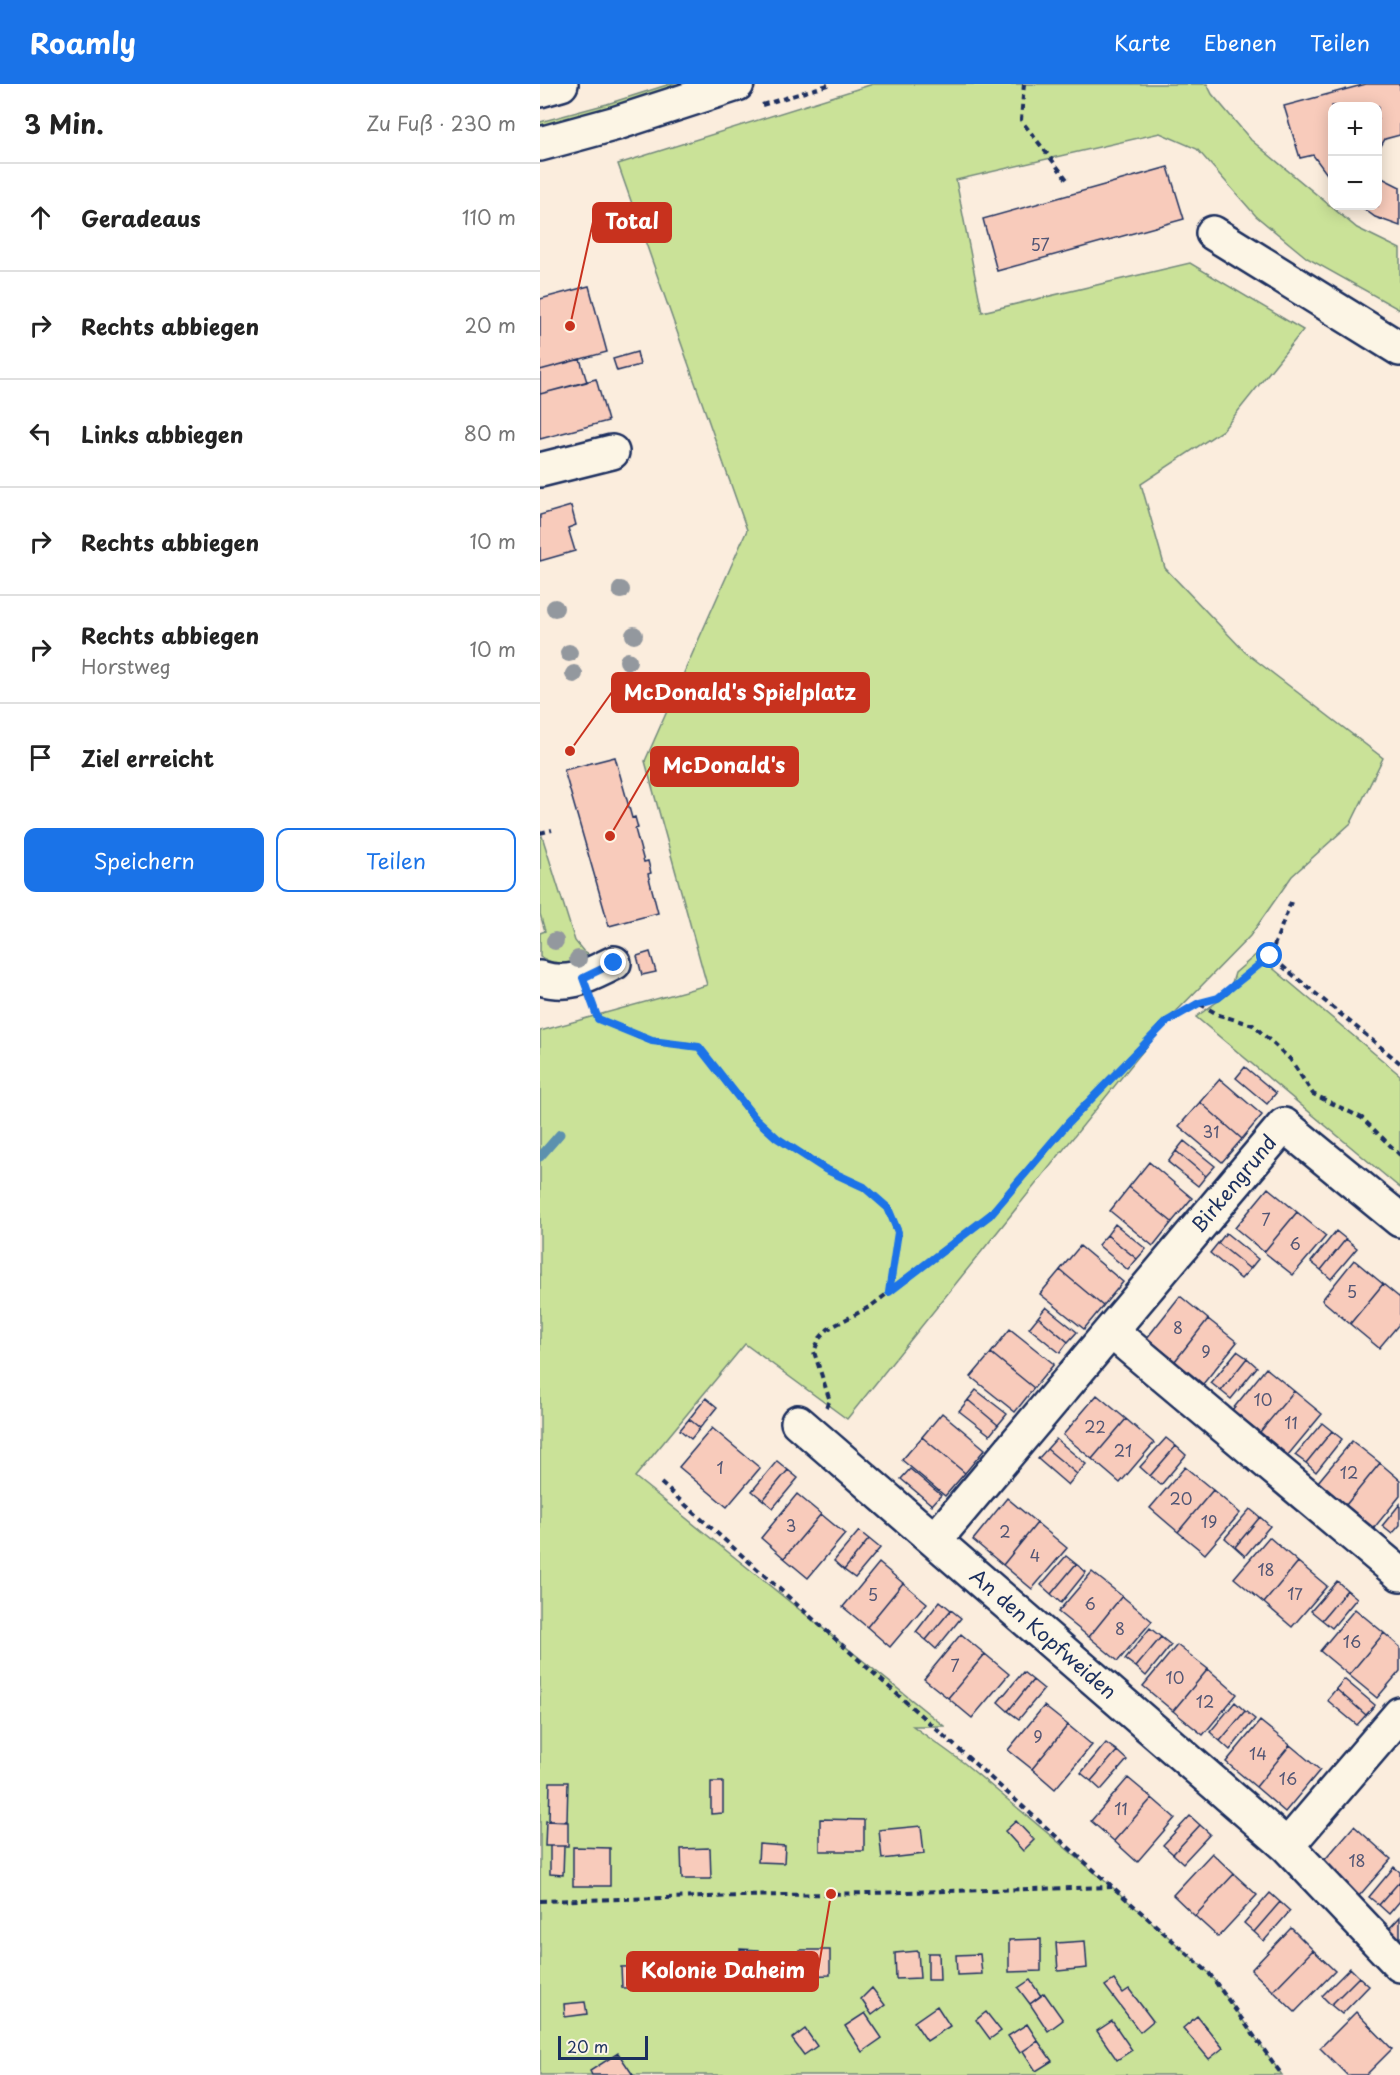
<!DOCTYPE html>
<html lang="de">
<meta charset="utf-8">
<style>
body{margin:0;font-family:"Playpen Sans",sans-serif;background:#f2f2f2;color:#222}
.controls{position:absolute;right:18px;top:18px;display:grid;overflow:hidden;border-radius:12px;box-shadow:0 3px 15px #0003}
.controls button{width:54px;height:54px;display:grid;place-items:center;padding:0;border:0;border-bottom:2px solid #e0e0e0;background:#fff;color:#222;font:30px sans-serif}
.scale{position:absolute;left:18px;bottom:15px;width:90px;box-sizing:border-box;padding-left:6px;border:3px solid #1b2f5e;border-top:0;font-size:16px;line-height:21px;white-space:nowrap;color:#1b2f5e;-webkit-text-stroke:4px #fcf5e5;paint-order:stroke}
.stop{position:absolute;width:18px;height:18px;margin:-14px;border:4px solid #1a73e8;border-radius:50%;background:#fff}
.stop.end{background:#1a73e8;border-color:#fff;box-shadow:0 2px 6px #0008}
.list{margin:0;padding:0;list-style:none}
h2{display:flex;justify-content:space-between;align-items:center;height:78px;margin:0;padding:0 24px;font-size:26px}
h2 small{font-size:20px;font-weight:400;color:#767676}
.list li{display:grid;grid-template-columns:39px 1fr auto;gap:18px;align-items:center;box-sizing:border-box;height:108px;padding:0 24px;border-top:2px solid #e0e0e0}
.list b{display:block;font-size:22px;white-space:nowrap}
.list p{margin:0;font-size:20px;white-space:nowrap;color:#767676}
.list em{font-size:20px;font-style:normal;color:#767676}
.actions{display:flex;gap:12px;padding:18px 24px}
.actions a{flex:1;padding:14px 0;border:2px solid #1a73e8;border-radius:12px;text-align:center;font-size:21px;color:#1a73e8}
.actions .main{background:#1a73e8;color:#fff}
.icon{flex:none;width:33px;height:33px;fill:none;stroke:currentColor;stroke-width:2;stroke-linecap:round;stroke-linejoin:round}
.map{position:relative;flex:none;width:860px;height:1991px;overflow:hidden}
header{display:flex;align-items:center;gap:36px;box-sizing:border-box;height:84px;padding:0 30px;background:#1a73e8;color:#fff}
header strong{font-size:28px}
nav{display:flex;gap:33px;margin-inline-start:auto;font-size:21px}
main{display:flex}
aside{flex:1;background:#fff}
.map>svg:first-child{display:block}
.green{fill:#cae298;stroke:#72887b;stroke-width:1.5}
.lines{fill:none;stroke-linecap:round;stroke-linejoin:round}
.stream{stroke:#5b91ae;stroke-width:9}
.building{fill:#f8cbbb;stroke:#1b2f5e;stroke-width:1.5}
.minor-casing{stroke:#1b2f5e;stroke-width:38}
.path{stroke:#1b2f5e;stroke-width:4;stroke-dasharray:6 4.5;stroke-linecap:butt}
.minor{stroke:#fcf5e5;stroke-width:33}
.tree{fill:#93989e}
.route{stroke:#1a73e8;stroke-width:8}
.labels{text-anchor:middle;stroke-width:4.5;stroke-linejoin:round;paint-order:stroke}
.number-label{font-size:16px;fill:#525675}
.street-label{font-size:20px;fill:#1b2f5e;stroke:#fcf5e5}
.leader{fill:none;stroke:#c8321e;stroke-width:2}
.callout-dot{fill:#c8321e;stroke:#fcf5e5;stroke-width:2}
.callout{fill:#c8321e;stroke:#c8321e;stroke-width:2}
.callout-label{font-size:21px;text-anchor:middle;font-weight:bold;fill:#fff}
</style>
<header>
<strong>Roamly</strong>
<nav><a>Karte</a><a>Ebenen</a><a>Teilen</a></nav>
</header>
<main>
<aside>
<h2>3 Min.<small>Zu Fuß · 230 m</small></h2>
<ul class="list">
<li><svg class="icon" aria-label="ahead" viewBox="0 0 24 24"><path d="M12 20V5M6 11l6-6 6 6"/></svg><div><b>Geradeaus</b></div><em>110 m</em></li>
<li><svg class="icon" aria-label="right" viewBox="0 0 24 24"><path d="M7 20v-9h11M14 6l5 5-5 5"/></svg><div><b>Rechts abbiegen</b></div><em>20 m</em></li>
<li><svg class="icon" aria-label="left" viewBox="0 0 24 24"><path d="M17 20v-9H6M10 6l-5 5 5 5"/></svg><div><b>Links abbiegen</b></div><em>80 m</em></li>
<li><svg class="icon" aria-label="right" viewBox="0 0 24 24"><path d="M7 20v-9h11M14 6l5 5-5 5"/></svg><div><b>Rechts abbiegen</b></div><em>10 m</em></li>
<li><svg class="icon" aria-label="right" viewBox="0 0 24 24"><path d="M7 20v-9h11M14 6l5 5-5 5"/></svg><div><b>Rechts abbiegen</b><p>Horstweg</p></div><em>10 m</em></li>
<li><svg class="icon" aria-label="arrive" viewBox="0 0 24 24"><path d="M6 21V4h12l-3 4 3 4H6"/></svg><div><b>Ziel erreicht</b></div></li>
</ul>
<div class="actions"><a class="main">Speichern</a><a>Teilen</a></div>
</aside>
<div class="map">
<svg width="860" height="1991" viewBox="0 0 860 1991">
<rect width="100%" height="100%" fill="#fbeddd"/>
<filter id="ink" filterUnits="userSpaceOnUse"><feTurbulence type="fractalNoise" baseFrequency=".0167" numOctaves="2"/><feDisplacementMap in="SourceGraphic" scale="12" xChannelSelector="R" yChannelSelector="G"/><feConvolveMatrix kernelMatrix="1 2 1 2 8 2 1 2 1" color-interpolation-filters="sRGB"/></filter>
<g filter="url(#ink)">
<path class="green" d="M130,0h23l-153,46v-8l67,-18z
M333,0h334l5,10 39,46 106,88 43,21v61l-93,-52 -51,-42 -59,-67 -37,-16 -204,47 26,132 208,-49 113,67 -80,100 -82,54 24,84 80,84 138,106 -32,65 -59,53 -42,60 -84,86 -319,397 -102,-75 -110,133 309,249h-31l51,37 148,124 97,86 73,102h-742v-1044l167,-46 -62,-224 102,-231 -129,-366z
M2,752l33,105 9,11 10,6 -32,9 -22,-10v-24l5,-2 -5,-17v-77z
M719,868l10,13 131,110v113l-204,-171 33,-24 6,-20z"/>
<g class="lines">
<path class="stream" d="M0,1073l20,-23"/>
</g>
<path class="building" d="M826,0h34v51l-15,4 -7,12v-45h-46v75l-19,-26 -13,3 -16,-52z
M838,81l2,12 20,10v39l-25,-9 -15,-11h18z
M628,83l16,52 -187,52 -14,-52z
M49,202l18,66 -67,18v-71z
M97,268l3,13 -23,6 -4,-12z
M40,275l7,23 -47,12v-24z
M56,295l12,42 -68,18v-45z
M31,422l5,19 -8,3 7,23 -35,10v-46z
M75,673l17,61 3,-1 3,11 -3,1 9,33 4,-1 3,12 -3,1 10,39 -49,13 -45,-156z
M110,868l6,20 -14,3 -5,-19z
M705,983l31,26 -9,11 -31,-26z
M680,995l42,36 -20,24 -42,-37z
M660,1018l42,37 -20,23 -43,-36z
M644,1057l31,25 -9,10 -30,-25z
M636,1067l30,25 -8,10 -30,-24z
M609,1078l43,36 -20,24 -43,-35z
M589,1103l43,35 -19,24 -43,-35z
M728,1104l29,24 -33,40 -29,-24z
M757,1128l29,24 -33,39 -29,-23z
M575,1140l31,25 -9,10 -30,-24z
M796,1147l10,8 -25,31 -10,-8z
M686,1149l32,26 -8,10 -32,-26z
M567,1151l30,24 -9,11 -30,-25z
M806,1155l11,9 -26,31 -10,-9z
M678,1159l32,26 -9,10 -31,-26z
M540,1162l43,36 -20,24 -43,-36z
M814,1176l29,24 -33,40 -28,-24z
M520,1186l43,36 -19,23 -44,-35z
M843,1200l17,14v25l-21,25 -29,-24z
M640,1212l28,23 -33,42 -28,-23z
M506,1223l31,25 -9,10 -30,-25z
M498,1233l30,25 -8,11 -31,-25z
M668,1235l29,23 -34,42 -28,-23z
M470,1245l44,35 -20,24 -43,-35z
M697,1267l10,7 -26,33 -10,-8z
M451,1269l43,35 -19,24 -44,-35z
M707,1274l10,9 -26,32 -10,-8z
M726,1284l28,23 -34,41 -28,-22z
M436,1306l31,24 -9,11 -30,-25z
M754,1307l28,23 -34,41 -28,-23z
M557,1311l29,24 -34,40 -29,-24z
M166,1314l11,9 -17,21 -11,-9z
M428,1316l30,25 -8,10 -31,-24z
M402,1329l43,36 -20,24 -43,-36z
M149,1335l11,9 -9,11 -11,-9z
M586,1335l28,24 -34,40 -28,-24z
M782,1339l10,8 -26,32 -11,-8z
M172,1344l48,40 -33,39 -48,-40z
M792,1347l10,8 -26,33 -10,-9z
M382,1353l43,36 -20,23 -43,-36z
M626,1354l10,8 -26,30 -10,-9z
M516,1355l30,25 -9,10 -30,-25z
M812,1357l28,22 -34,42 -28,-23z
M636,1362l10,9 -25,30 -11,-9z
M507,1365l30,25 -9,11 -30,-26z
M237,1377l11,9 -25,30 -11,-9z
M840,1379l20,17v16l-26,32 -28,-23z
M645,1383l28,23 -35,42 -28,-24z
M370,1385l31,26 -9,10 -31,-26z
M248,1386l10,8 -25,30 -10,-8z
M673,1406l27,23 -35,41 -27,-22z
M257,1410l24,20 -37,44 -23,-20z
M467,1414l30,25 -34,42 -30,-25z
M860,1420v21l-8,9 -10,-8z
M710,1425l10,8 -25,30 -10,-9z
M281,1430l24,20 -37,44 -24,-20z
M720,1433l10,9 -25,30 -10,-9z
M497,1439l30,25 -35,41 -29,-24z
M319,1447l10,8 -25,31 -10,-9z
M729,1453l29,25 -34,41 -30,-25z
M329,1455l11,9 -25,30 -11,-8z
M526,1472l10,8 -25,30 -10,-9z
M758,1478l29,24 -35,41 -28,-24z
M339,1479l24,20 -36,44 -24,-20z
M536,1480l10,8 -25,31 -10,-9z
M552,1488l30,24 -33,41 -31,-25z
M797,1497l10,9 -25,30 -11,-9z
M363,1499l24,20 -37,44 -23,-20z
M807,1506l10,8 -25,30 -10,-8z
M582,1512l30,25 -34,40 -29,-24z
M400,1517l11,9 -25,30 -10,-8z
M815,1525l29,24 -35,42 -29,-24z
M411,1526l10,8 -25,31 -10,-9z
M610,1544l11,9 -25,30 -11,-8z
M844,1549l16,14v24l-23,27 -28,-23z
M421,1550l24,20 -37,44 -24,-19z
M621,1553l10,8 -25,31 -10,-9z
M637,1561l31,24 -35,42 -30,-25z
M445,1570l24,20 -37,44 -24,-20z
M668,1585l29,25 -34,41 -30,-24z
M483,1588l10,8 -25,31 -10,-9z
M804,1595l31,26 -9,10 -30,-26z
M493,1596l11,9 -25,30 -11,-8z
M796,1605l30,26 -9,10 -30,-25z
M695,1618l10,9 -25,30 -10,-9z
M504,1622l24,19 -36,44 -24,-19z
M705,1627l10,8 -25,31 -10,-9z
M720,1637l30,24 -34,42 -30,-25z
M528,1641l24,20 -37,44 -23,-20z
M566,1659l11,8 -26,30 -10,-8z
M750,1661l30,25 -35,42 -29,-25z
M577,1667l10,9 -26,30 -10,-9z
M588,1694l24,20 -38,43 -23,-20z
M10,1698h18l-1,39h-18z
M171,1698h12v31l-12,1z
M612,1714l23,20 -38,44 -23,-21z
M650,1732l10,9 -27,29 -10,-9z
M280,1735l44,1v31h-44z
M6,1737l22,1v24h-23z
M476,1737l18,19 -11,11 -18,-20z
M660,1741l10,9 -27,29 -10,-9z
M381,1742l3,28 -42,5 -3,-29z
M814,1742l37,33 -32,37 -37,-33z
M219,1760l26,2 -1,17 -26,-1z
M10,1762h14l-1,29 -13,-1z
M33,1763l37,1v38h-37z
M170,1764l1,31h-29l-1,-30z
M672,1769l22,21 -39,42 -22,-21z
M854,1783l6,5v9l-21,24 -10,-8z
M694,1790l23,21 -39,42 -23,-21z
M860,1797v20l-11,13 -10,-9z
M730,1809l10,9 -26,30 -10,-9z
M740,1818l10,9 -26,30 -10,-9z
M860,1833v23l-12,-10z
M751,1844l22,22 -40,41 -22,-21z
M501,1855v32l-32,1v-32z
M545,1857l2,27 -29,3 -2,-28z
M200,1865l19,1 -1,23h-18z
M259,1866h31v25l-31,1z
M773,1866l22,21 -40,41 -22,-21z
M378,1867l2,27 -24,1 -1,-26z
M388,1869h11l1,27h-12z
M440,1870l2,20 -25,1 -1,-20z
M128,1882l1,21 -47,1 -1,-21z
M810,1884l9,9 -28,28 -9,-9z
M819,1893l10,9 -27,28 -11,-9z
M490,1896l11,16 -11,8 -12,-16z
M574,1896l9,13 6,-4 24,32 -13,11 -35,-46z
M332,1904l13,17 -13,10 -11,-16z
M504,1909l19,27 -15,11 -18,-27z
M45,1918l2,12 -22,3 -1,-13z
M397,1922l13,20 -23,15 -13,-19z
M446,1928l15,19 -11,8 -14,-19z
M816,1928l36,37 -26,26h-19l-27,-27z
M325,1929l17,25 -20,14 -17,-26z
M657,1932l26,32 -14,11 -26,-31z
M572,1937l20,29 -15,10 -20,-29z
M487,1940l11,17 -18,12 -12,-17z
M265,1945l12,17 -13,9 -12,-16z
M498,1957l14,20 -16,10 -13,-20z
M78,1969l15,22h-41l-2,-4z"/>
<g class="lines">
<g class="minor-casing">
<path id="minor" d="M0,6l21,-6
M0,60l77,-21 120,-39
M673,149l187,116
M0,386l72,-18
M0,894c31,9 47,-2 74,-15
M571,1247l289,243
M258,1338l489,424 113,119
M395,1456l349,-415 116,95
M747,1762l113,-132"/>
</g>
<path class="path" d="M484,0l-3,36 48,62
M222,21l69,-21
M0,749l12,-3
M751,818l-21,54 130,107
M660,920l19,11 34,10 37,34 23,35 49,24 38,37
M53,922l5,13 54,22 47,6 55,70 23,21 48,31 39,18 24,21 10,24 -9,59
M286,1323l4,-6 -16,-49 5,-13 9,-10 43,-23 119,-91 79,-93 97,-100 33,-19 19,-5 52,-42
M121,1399l548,490 73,102
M0,1817l572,-14"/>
<use href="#minor" class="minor"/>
</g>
<g class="tree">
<circle cx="81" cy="506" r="9"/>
<circle cx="15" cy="524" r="9"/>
<circle cx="94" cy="551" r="9"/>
<circle cx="29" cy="569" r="9"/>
<circle cx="88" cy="577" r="9"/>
<circle cx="34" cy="590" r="9"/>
<circle cx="15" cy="857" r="9"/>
<circle cx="38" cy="875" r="9"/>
</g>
</g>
<g class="lines" filter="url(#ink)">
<path class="route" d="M74,879l-31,15 15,41 54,22 47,6 55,70 23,21 48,31 39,18 24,21 10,24 -9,60 101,-77 79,-93 97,-100 33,-19 19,-5 52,-42"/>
</g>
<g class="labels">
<g class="number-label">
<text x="500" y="167">57</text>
<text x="671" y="1054">31</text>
<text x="726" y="1142">7</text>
<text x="755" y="1166">6</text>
<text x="812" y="1214">5</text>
<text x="638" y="1250">8</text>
<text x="666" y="1274">9</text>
<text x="723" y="1322">10</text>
<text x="751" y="1345">11</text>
<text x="555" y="1349">22</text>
<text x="583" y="1373">21</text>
<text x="180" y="1390">1</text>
<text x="809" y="1395">12</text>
<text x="641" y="1421">20</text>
<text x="669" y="1444">19</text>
<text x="251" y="1448">3</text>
<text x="465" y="1454">2</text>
<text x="495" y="1478">4</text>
<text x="726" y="1492">18</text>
<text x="755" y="1516">17</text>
<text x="333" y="1517">5</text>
<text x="550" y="1526">6</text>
<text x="580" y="1551">8</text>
<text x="812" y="1564">16</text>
<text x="415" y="1588">7</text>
<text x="635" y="1600">10</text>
<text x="665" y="1624">12</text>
<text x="498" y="1659">9</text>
<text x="718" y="1676">14</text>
<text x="748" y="1701">16</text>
<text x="581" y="1731">11</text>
<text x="817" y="1783">18</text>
</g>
<g class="street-label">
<text transform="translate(694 1100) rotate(-50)" y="7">Birkengrund</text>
<text transform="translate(503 1550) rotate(41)" y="7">An den Kopfweiden</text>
</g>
</g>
<path class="leader" d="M30 242L53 138M30 667L72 608M70 752L111 682M291 1810L278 1887"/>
<g class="callout-dot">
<circle cx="30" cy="242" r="6"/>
<circle cx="30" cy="667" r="6"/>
<circle cx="70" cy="752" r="6"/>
<circle cx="291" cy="1810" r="6"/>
</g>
<g class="callout">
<rect x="53" y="119" width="78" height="39" rx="6"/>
<rect x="72" y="589" width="257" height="39" rx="6"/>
<rect x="111" y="663" width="147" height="39" rx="6"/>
<rect x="87" y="1868" width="191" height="39" rx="6"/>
</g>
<g class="callout-label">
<text x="92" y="145">Total</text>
<text x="200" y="616">McDonald's Spielplatz</text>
<text x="184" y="689">McDonald's</text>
<text x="183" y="1894">Kolonie Daheim</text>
</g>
</svg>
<div class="controls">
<button>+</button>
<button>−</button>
</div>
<div class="scale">20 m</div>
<div class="stop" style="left:730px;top:872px"></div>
<div class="stop end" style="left:74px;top:879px"></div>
</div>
</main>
